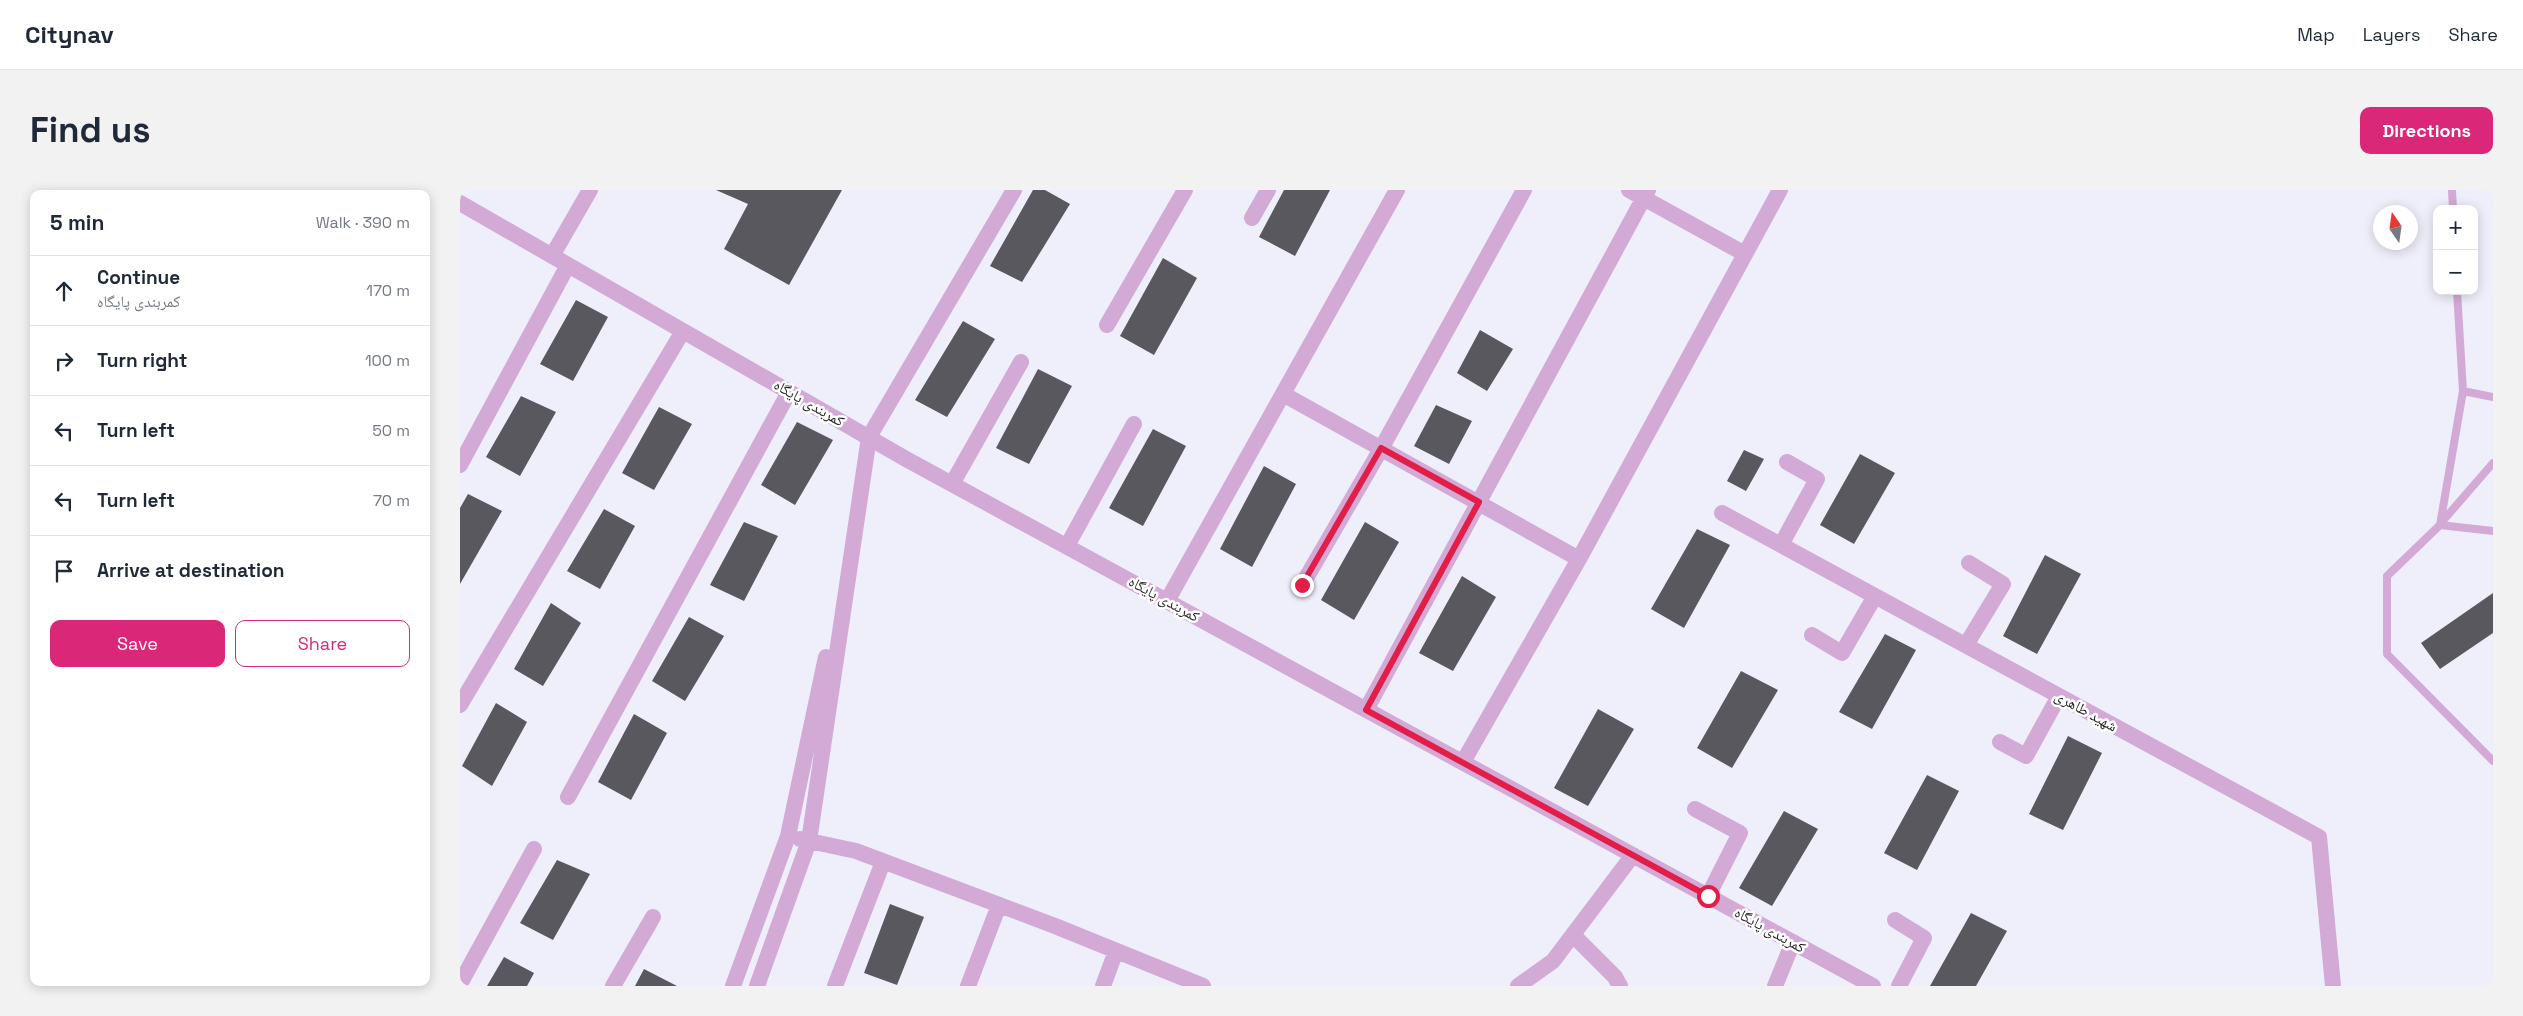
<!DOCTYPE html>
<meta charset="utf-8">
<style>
body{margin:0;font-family:"Space Grotesk","Noto Naskh Arabic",sans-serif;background:#f2f2f3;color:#1f2937}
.controls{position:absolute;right:15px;top:15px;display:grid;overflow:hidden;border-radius:10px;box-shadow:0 2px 12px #0003}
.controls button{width:45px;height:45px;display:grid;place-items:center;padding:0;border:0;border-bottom:1px solid #e0e1e3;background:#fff;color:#1f2937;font:25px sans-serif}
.compass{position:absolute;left:1913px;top:15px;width:45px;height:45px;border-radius:50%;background:#fff;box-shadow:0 2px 12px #0003;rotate:347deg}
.stop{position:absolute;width:15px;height:15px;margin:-11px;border:4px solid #e11d48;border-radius:50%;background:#fff}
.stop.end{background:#e11d48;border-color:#fff;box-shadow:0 1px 5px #0008}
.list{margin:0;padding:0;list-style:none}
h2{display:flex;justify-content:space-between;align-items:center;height:65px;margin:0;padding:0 20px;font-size:21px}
h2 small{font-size:16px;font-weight:400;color:#747a83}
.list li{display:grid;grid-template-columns:32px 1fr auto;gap:15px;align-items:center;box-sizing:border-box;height:70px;padding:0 20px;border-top:1px solid #e0e1e3}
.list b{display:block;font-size:19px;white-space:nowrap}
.list p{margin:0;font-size:16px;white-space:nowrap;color:#747a83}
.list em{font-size:16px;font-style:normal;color:#747a83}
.actions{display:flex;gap:10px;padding:15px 20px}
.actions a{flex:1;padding:11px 0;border:1px solid #db2777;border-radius:10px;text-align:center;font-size:18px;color:#db2777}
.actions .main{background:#db2777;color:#fff}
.icon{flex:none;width:28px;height:28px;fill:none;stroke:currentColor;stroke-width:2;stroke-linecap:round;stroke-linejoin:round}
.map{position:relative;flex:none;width:2033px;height:796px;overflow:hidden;border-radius:10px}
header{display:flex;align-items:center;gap:30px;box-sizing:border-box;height:70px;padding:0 25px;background:#fff;border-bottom:1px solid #e0e1e3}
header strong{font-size:24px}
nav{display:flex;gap:28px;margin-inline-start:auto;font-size:18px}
.intro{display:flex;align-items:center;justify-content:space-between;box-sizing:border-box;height:120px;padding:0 30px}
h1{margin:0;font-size:35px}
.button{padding:12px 22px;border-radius:10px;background:#db2777;color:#fff;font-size:18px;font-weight:700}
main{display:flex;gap:30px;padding:0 30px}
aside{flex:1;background:#fff;border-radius:10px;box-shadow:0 2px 12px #0003}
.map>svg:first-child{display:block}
.built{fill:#efeefb;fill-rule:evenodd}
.building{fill:#58585e}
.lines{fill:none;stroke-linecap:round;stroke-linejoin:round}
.service{stroke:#d3aad6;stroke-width:8}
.minor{stroke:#d3aad6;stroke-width:16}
.route{stroke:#e11d48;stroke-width:6}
.labels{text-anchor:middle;stroke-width:5;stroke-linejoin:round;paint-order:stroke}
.street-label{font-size:15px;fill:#201f22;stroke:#fff}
</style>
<header>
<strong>Citynav</strong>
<nav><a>Map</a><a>Layers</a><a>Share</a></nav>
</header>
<div class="intro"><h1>Find us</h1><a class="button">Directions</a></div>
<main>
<aside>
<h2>5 min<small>Walk · 390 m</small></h2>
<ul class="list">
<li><svg class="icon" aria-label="ahead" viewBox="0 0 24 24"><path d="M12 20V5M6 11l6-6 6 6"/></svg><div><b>Continue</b><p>کمربندی پایگاه</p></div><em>170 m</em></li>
<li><svg class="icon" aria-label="right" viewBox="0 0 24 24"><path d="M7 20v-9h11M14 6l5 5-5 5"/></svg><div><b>Turn right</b></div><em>100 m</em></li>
<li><svg class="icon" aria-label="left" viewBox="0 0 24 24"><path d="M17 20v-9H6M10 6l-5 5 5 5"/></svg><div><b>Turn left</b></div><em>50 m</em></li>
<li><svg class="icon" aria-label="left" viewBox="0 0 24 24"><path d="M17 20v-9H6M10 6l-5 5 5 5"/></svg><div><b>Turn left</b></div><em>70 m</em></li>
<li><svg class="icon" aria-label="arrive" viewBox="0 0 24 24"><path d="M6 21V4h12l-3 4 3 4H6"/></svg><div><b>Arrive at destination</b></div></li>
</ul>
<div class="actions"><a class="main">Save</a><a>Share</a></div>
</aside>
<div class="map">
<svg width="2033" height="796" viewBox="0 0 2033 796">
<rect width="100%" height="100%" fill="#fafaff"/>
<path class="built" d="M0,0h2033v796h-2033zM1977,19h37v82h-37zM1920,22h30v30h-30z"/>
<path class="building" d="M256,0h126l-53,95 -65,-36 24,-45z
M573,0h12l25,14 -48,78 -32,-16z
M824,0h46l-35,66 -36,-19z
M703,68l34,20 -43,77 -34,-19z
M116,110l32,17 -35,64 -33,-17z
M503,131l32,18 -48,78 -32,-17z
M1020,140l33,19 -26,42 -30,-18z
M578,179l34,17 -43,78 -33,-16z
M61,206l35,16 -36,64 -34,-19z
M976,215l36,16 -23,43 -35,-18z
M199,217l33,17 -38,66 -32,-17z
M337,232l36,18 -38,65 -34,-20z
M693,239l33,17 -43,80 -34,-18z
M1284,260l20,9 -18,32 -19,-10z
M1400,264l35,19 -41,71 -34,-19z
M804,276l32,18 -44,83 -32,-18z
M8,304l34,17 -42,73v-76z
M144,319l31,17 -35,63 -33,-18z
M284,332l34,14 -34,65 -34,-16z
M905,332l34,20 -45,78 -33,-20z
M1237,339l33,16 -46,83 -33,-19z
M1585,365l36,19 -44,80 -34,-18z
M1002,386l34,21 -43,74 -34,-18z
M2033,403v40l-53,36 -19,-26z
M91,413l30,20 -38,63 -29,-17z
M229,427l35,19 -39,65 -33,-20z
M1425,444l31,16 -44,79 -33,-17z
M1281,481l37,19 -46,78 -35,-20z
M36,513l31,19 -35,64 -30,-20z
M1138,519l36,20 -46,77 -34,-18z
M174,524l33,19 -36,67 -33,-18z
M1608,546l34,17 -39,77 -34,-16z
M1467,585l32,16 -42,79 -33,-17z
M1324,621l34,18 -46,77 -33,-18z
M97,670l33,14 -37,66 -33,-17z
M430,714l34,13 -27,68 -33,-12z
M1511,723l36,18 -31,55h-46z
M44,767l30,16 -7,13h-40z
M184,779l33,17h-42z"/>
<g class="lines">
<path class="service" d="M1992,0l1,19
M1997,101l6,100 30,6
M2003,201l-23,134 -53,51v78l106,107
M1981,333l52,-60
M1980,335l53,6"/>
<path class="minor" d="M1169,0l116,64
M0,13l446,256 967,527
M792,28l16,-28
M92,66l38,-66
M647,135l78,-135
M823,204l296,165
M0,275l108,-200
M492,294l69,-122
M1262,323l597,324 14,149
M1321,355l36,-66 -30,-17
M607,356l67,-122
M842,395l79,-136 143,-259
M707,411l230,-411
M1352,445l30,18 33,-57
M1506,455l37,-61 -34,-21
M0,515l223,-374
M906,520l282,-520
M1540,552l26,14 33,-60
M1003,572l116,-203 201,-369
M108,607l221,-405
M1235,619l45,24 -32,63
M340,649l56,12 199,75 148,60
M1435,730l29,18 -25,48
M1113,745l42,42 5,9
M0,794l74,-135
M153,796l40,-69
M273,796l55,-150 38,-179
M297,796l52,-145 60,-404 145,-247
M375,796l48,-124
M508,796l31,-81
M643,796l13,-35
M1058,796l35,-25 80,-106
M1315,796l18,-44"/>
</g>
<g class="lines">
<path class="route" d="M842,395l79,-137 98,54 -113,208 342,186"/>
</g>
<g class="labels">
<g class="street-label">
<text transform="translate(349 213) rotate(30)" y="5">کمربندی پایگاه</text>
<text transform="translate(704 409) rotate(29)" y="5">کمربندی پایگاه</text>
<text transform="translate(1626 521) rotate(29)" y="5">شهید طاهری</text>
<text transform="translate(1310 740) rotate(29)" y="5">کمربندی پایگاه</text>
</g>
</g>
</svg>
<div class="controls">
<button>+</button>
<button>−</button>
</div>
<svg class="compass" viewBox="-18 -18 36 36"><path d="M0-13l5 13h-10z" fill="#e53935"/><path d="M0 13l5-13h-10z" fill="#747a83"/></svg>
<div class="stop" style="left:1248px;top:706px"></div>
<div class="stop end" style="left:842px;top:395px"></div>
</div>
</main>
